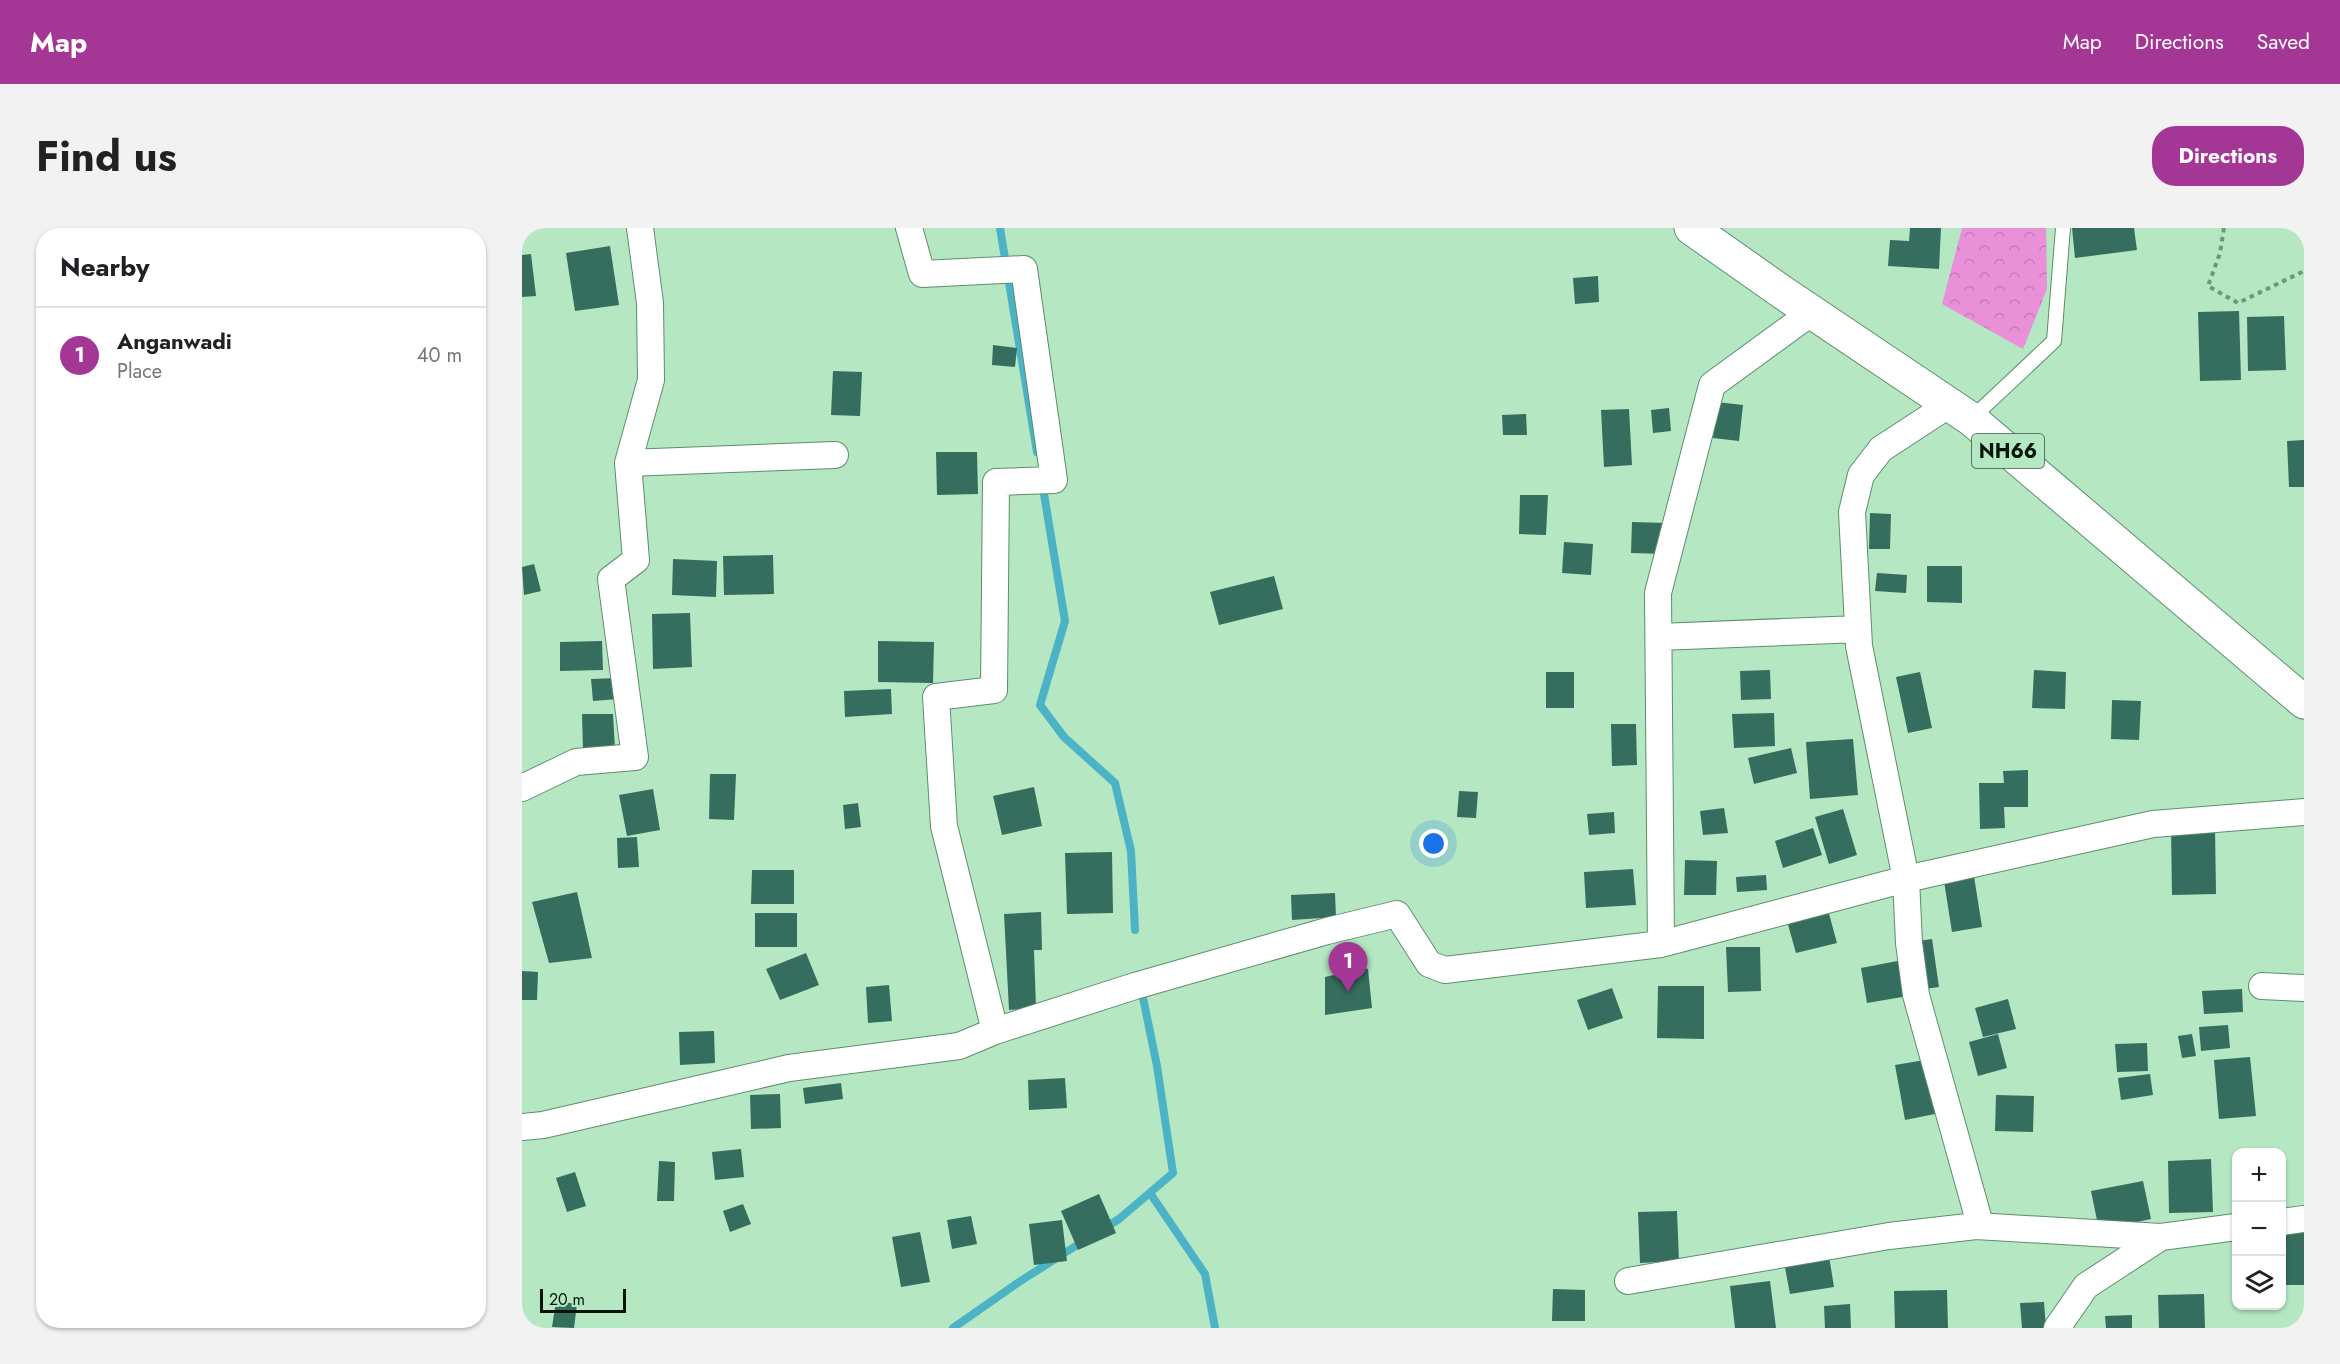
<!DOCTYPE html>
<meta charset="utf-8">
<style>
body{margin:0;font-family:Jost,sans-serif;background:#f2f2f2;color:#202124}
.controls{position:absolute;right:18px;bottom:18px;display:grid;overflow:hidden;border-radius:12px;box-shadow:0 2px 4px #0004}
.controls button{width:54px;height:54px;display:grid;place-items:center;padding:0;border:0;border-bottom:2px solid #e0e0e0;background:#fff;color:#202124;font:30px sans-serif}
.scale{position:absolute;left:18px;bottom:15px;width:86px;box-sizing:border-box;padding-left:6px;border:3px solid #031509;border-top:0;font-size:16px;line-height:21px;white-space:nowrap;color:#031509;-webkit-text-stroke:4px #b4e7c2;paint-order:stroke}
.you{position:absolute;left:912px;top:616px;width:21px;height:21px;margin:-15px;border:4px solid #fff;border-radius:50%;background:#1a73e8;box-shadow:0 0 0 9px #1a73e833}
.badge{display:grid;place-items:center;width:39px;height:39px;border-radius:50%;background:#a43796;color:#fff;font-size:20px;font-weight:700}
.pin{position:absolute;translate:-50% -50px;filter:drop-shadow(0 2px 3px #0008)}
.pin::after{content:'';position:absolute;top:32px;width:21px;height:18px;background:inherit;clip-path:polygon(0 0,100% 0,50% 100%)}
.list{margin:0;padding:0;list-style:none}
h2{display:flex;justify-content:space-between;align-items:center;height:78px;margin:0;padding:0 24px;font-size:26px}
h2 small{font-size:20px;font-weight:400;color:#757577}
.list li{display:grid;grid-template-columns:39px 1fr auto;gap:18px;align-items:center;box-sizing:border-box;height:96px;padding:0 24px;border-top:2px solid #e0e0e0}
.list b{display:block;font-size:22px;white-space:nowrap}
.list p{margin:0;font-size:20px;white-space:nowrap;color:#757577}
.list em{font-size:20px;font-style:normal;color:#757577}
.icon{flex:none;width:33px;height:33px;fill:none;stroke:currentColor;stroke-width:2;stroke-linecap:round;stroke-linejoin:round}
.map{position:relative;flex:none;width:1782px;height:1100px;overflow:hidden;border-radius:24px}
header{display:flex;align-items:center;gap:36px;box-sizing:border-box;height:84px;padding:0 30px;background:#a43796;color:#fff}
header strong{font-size:28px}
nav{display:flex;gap:33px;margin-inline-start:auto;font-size:21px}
.intro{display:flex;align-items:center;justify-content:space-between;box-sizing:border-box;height:144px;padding:0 36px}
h1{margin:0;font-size:42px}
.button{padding:15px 27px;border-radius:24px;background:#a43796;color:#fff;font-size:21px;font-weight:700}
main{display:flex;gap:36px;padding:0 36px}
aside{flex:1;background:#fff;border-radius:24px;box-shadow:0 2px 4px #0004}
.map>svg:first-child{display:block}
.park{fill:url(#park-crowns)}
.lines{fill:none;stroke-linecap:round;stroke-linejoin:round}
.stream{stroke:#4cb2c6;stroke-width:8}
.building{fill:#356e5e}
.service-casing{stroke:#5d8e6c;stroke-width:16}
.minor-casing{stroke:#5d8e6c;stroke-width:28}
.trunk-casing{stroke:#5d8e6c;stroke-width:35}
.path{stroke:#6f957a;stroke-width:4;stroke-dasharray:4.5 4.5;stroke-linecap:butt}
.service{stroke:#fff;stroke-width:14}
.minor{stroke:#fff;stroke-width:26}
.trunk{stroke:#fff;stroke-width:33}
.labels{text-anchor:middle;stroke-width:4.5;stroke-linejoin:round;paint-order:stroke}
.shield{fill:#b4e7c2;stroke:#385440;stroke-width:1.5}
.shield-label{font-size:20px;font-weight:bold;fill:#031509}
</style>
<header>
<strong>Map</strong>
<nav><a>Map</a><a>Directions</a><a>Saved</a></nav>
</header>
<div class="intro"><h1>Find us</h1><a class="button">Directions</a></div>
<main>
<aside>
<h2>Nearby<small></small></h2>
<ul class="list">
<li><span class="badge">1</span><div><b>Anganwadi</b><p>Place</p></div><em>40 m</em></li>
</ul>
</aside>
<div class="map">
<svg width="1782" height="1100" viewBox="0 0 1782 1100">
<defs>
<pattern id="park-crowns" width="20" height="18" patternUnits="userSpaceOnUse" patternTransform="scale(1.5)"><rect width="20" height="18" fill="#e990d9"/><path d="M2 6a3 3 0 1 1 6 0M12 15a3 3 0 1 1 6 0" fill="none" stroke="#c67bb9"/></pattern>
</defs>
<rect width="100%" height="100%" fill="#b4e7c2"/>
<path class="park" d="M1440,0h84l1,61 -24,60 -81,-45z"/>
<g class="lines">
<path class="stream" d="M478,0l37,224
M520,254l23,139 -25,84 24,32 51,46 16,68 4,79
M628,965l55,81 10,54
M581,1001l16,-10 54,-46 -16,-107 -16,-78
M431,1100l66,-46 66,-42"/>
</g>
<path class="building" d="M1388,0h31l-2,41 -51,-3 2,-26 19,1z
M1550,0h62l3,22 -62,8z
M88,18l9,59 -44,6 -9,-58z
M9,26l5,42 -14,1v-42z
M1076,48l1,26 -24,2 -2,-26z
M1717,83l2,69 -41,1 -2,-69z
M1762,88l2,54 -38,1 -1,-54z
M471,117l24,3 -2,19 -23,-2z
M311,143l29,1 -2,44 -29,-1z
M1195,174l26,3 -4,36 -26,-3z
M1147,180l2,23 -18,2 -2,-23z
M1107,181l3,56 -28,2 -3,-57z
M1004,186l1,21h-24l-1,-20z
M1782,212v47h-15l-2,-46z
M414,224h41l1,42 -41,1z
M998,267h28l-2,40 -27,-1z
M1348,285l21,1 -1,35h-21z
M1110,294l35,1 -1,31 -35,-1z
M1042,314l29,2 -2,31 -29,-2z
M251,327l1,39 -50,1 -1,-39z
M151,331l44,2 -1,36 -44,-2z
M12,336l7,27 -17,4 -2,-28z
M1405,338h35v37l-35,-1z
M1355,345l30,2 -1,18 -31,-2z
M752,348l9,33 -64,16 -9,-33z
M168,385l2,54 -39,2 -1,-55z
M80,413l1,29 -43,1v-29z
M356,413l56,1 -1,41 -55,-1z
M1248,442l1,29 -30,1 -1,-29z
M1512,442l32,2 -1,37 -33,-1z
M1024,444h28v36h-28z
M1398,444l12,56 -24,5 -12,-56z
M95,450l1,21 -25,2 -2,-22z
M369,461l1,25 -47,3 -1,-26z
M1590,472l29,1 -2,39 -28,-1z
M1252,485l1,33 -41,2 -2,-34z
M60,486h31l2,35 -32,1z
M1089,496h25l1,41 -25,1z
M1331,511l5,56 -48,4 -4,-57z
M1269,520l6,25 -43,11 -6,-26z
M1506,542v37h-24l1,21 -25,1 -1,-46h25l-1,-12z
M188,546h26l-2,46 -25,-1z
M512,559l8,39 -40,9 -9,-39z
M131,561l7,41 -33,6 -8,-41z
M937,563l19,1 -2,26 -19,-1z
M336,575l3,24 -16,2 -2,-24z
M1202,580l4,25 -25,2 -3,-24z
M1321,581l14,46 -28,9 -14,-47z
M1092,584l1,21 -26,2 -2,-21z
M1291,600l9,27 -39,13 -8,-27z
M1693,600l1,66 -44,1 -1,-66z
M115,609l2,30 -21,1 -1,-30z
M590,624l1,61 -46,1 -2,-61z
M1163,632l32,1 -1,34h-32z
M1111,641l3,36 -50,3 -2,-36z
M230,642h42v34h-43z
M1451,642l9,57 -30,5 -9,-57z
M1244,647l1,15 -30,2 -1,-15z
M55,664l15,66 -43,5 -17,-61z
M813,665l1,24 -44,3 -1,-25z
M1306,682l9,33 -41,10 -9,-32z
M519,684l1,38h-8l2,58 -27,2 -5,-96z
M233,685h42v34h-42z
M1410,711l7,48 -21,3 -7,-48z
M1204,719h34l1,44 -33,1z
M284,725l13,32 -39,15 -14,-31z
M1386,731l6,36 -47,8 -6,-35z
M842,740l4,1 4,39 -47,7v-38z
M0,743l16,1 -1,28h-15z
M367,757l3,36 -24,2 -2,-36z
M1136,758h46v53l-47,-1z
M1090,760l11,30 -35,12 -11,-30z
M1720,761l1,23 -39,2 -2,-23z
M1486,771l8,30 -33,8 -8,-29z
M1706,797l2,23 -29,3 -2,-24z
M192,803l1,32 -35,2 -1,-33z
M1476,806l9,34 -29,8 -9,-34z
M1670,806l4,22 -14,2 -4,-22z
M1625,815l1,28 -31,1 -2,-28z
M1728,829l6,59 -37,3 -5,-59z
M1403,832l10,54 -30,6 -10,-55z
M1628,846l3,21 -32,5 -3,-22z
M543,850l2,30 -38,2 -1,-30z
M319,855l2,16 -38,5 -2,-16z
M258,866l1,34 -30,1 -1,-34z
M1474,867l38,1 -1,36 -38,-1z
M219,921l3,28 -29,3 -3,-28z
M1689,931l2,53 -44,1 -1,-52z
M137,933l16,1 -1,39h-17z
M53,944l11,34 -19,6 -11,-34z
M1621,953l8,38 -52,11 -8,-39z
M577,966l17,39 -38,17 -17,-39z
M221,976l8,20 -21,8 -7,-21z
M1155,983l2,50 -39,2 -2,-51z
M449,988l6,28 -25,5 -5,-29z
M540,992l5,41 -33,4 -5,-41z
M1760,998h22v59h-21z
M398,1004l10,50 -29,5 -9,-50z
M1306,1022l6,37 -44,7 -7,-37z
M1248,1053l6,47h-41l-5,-42z
M1031,1061l32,1v31h-33z
M1425,1062l1,38h-53l-1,-37z
M1682,1066l1,34h-46l-1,-33z
M34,1073l21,3 -3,24 -22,-1z
M1522,1074l2,26h-24l-2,-25z
M1328,1076l1,24h-26l-1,-22z
M1610,1087v13h-26l-1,-12z"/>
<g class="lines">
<g class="service-casing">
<path id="service" d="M1449,191l83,-78 9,-113"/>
</g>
<g class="minor-casing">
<path id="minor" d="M387,0l13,46 102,-5 30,211 -58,2 -2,208 -58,7 8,129 51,205
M106,235l23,-83 -1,-77 -10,-75
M1137,409l199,-8
M0,560l54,-26 59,-5 -24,-178 25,-19 -8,-97 207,-8
M1139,716l-3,-351 54,-208 100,-73
M1740,758l42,2
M0,899l21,-2 246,-57 170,-22 36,-15 140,-45 192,-55 70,-17 32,50 16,6 216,-26 245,-65 247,-55 151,-12
M1760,994l22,-3
M1454,998l185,11 75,-10
M1106,1053l261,-45 87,-10 2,-9 -62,-222 -7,-52 -3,-64 -47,-233 -7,-134 9,-37 20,-26 69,-45
M1535,1100l29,-42 75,-49"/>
</g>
<g class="trunk-casing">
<path id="trunk" d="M1169,0l91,64 189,127 333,283"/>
</g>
<path class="path" d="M1702,0l-4,25 -12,33 30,17 66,-32"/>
<use href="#service" class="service"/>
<use href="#minor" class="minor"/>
<use href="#trunk" class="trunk"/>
</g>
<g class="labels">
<rect class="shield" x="1450" y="206" width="72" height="34" rx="4.5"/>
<g class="shield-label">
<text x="1486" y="230">NH66</text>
</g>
</g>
</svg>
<div class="controls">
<button>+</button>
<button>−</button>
<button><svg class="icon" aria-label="layers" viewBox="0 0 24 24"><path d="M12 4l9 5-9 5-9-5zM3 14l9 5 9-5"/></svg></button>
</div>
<div class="scale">20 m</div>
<div class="you"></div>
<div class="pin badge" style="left:826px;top:764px">1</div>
</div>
</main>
